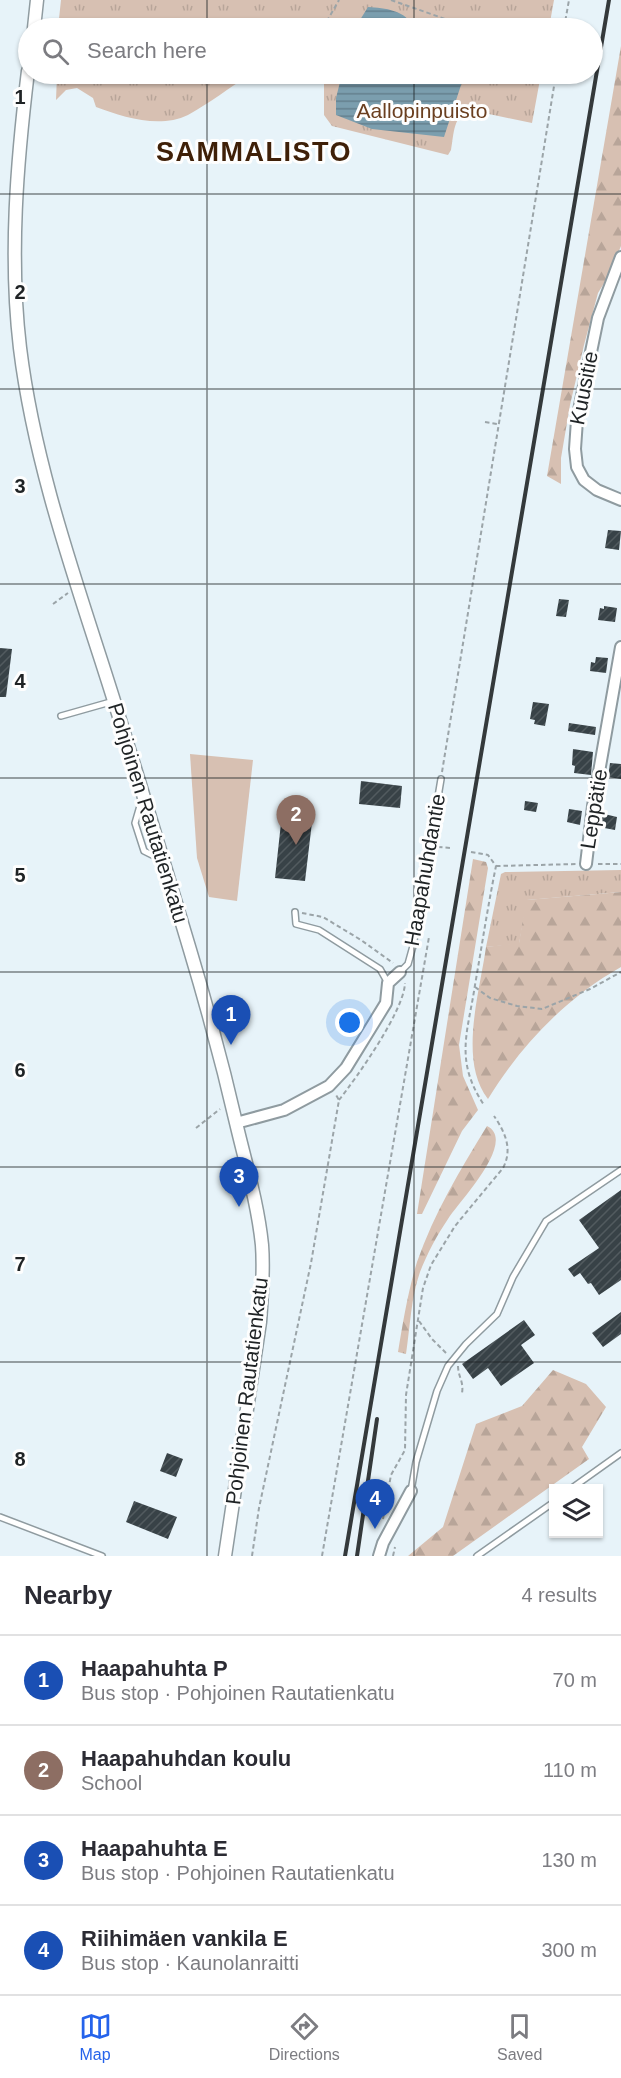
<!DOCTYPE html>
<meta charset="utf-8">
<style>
body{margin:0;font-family:Helvetica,sans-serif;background:#f7f7f7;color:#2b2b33}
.controls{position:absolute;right:18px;bottom:18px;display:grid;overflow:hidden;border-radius:0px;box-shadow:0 2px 4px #0004}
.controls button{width:54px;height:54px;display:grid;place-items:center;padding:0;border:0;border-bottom:2px solid #e1e1e2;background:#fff;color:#2b2b33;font:30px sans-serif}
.you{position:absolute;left:350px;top:1023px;width:21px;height:21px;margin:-15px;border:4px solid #fff;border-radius:50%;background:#1a73e8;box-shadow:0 0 0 9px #1a73e833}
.badge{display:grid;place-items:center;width:39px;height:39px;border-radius:50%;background:#2563eb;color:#fff;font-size:20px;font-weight:700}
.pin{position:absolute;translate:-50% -50px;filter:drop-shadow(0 2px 3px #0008)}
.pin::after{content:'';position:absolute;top:32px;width:21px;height:18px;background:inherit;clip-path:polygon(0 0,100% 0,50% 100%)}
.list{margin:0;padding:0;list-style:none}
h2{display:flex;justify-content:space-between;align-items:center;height:78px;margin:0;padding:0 24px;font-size:26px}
h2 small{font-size:20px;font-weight:400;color:#7c7c81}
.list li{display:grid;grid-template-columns:39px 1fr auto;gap:18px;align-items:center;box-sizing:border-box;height:90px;padding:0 24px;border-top:2px solid #e1e1e2}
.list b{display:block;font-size:22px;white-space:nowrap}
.list p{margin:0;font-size:20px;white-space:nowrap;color:#7c7c81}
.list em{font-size:20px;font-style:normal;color:#7c7c81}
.icon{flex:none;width:33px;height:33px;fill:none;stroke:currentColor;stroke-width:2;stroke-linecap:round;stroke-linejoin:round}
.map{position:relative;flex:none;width:621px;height:1556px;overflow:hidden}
.search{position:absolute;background:#fff;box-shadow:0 2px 4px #0004;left:18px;right:18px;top:18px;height:66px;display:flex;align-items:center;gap:15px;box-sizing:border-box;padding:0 21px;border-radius:33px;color:#7c7c81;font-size:22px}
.sheet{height:438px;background:#fff}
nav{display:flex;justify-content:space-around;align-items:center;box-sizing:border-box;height:84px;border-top:2px solid #e1e1e2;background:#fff;font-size:16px;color:#7c7c81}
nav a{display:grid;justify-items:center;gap:3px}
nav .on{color:#2563eb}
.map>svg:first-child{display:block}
.grass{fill:url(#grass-tufts)}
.forest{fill:url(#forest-firs)}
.garden{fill:#d7c0b2}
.water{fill:url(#water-rules)}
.building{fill:url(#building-hatch)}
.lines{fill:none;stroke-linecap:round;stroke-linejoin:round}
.service-casing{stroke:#8f9ba0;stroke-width:8}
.minor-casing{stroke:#8f9ba0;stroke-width:14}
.tertiary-casing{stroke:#8f9ba0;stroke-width:15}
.path{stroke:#9ba4a8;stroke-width:2;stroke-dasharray:4.5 3;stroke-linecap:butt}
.service{stroke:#fff;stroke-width:5}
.minor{stroke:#fff;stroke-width:10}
.tertiary{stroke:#fff;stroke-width:12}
.rail{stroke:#34393b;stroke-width:4}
.grid{fill:none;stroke:#1f2325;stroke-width:1.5;stroke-opacity:0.55}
.labels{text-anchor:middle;stroke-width:6;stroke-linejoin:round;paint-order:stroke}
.park-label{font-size:21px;fill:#6a3f20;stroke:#fefefe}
.street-label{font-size:21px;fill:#1f2325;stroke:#fefefe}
.district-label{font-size:27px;font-weight:bold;letter-spacing:1.5px;fill:#3f2008;stroke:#fefefe}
.grid-label{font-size:20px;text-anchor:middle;font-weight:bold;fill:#1f2325;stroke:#fefefe;stroke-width:6;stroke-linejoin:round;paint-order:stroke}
</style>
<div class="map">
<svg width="621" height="1556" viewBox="0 0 621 1556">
<defs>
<pattern id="grass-tufts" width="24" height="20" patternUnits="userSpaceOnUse" patternTransform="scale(1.5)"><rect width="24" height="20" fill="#d7c0b2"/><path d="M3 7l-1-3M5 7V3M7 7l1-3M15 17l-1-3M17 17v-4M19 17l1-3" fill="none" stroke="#b8a599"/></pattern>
<pattern id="forest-firs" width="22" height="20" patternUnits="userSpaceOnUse" patternTransform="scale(1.5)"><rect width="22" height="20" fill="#d7c0b2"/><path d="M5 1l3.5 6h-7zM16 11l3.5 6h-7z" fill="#b8a599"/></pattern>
<pattern id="water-rules" width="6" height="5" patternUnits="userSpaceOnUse" patternTransform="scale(1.5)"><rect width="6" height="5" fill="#7b9eae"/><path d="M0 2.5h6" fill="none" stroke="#64808d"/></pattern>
<pattern id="building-hatch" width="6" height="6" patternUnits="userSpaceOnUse" patternTransform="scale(1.5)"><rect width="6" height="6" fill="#384247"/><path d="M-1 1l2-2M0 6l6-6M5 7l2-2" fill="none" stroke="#525b5f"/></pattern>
</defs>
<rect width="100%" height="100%" fill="#e7f3f9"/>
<path class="grass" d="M61,0h493l-5,28h-491z
M57,74h194c-21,13 -41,29 -63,41 -29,14 -65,2 -92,-8l-3,-9 -16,-10 -11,2 -10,10z
M324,74h217l-9,49 -62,-13c-17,5 -16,24 -19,40l-3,5 -116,-29 -8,-11z
M621,870v22l-94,8 -8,44 -33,3 15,-73 4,-2z"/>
<path class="forest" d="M621,46v200l-12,29 -11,18 -14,52 -14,60 -9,53v26l-14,-8z
M473,859l13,3 2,6 -29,177 4,31 15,34 -16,21 -40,83h-5z
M621,892v75c-55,31 -100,78 -133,132 -30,-38 -8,-108 -2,-152l33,-4 7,-43z
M487,1126c31,15 -29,77 -39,93 -11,16 -21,35 -28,53 -9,25 -10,56 -14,82l-8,-2c5,-30 10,-61 19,-90 17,-49 43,-92 70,-136z
M553,1370l33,14 20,23 -24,40 7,12 -136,97h-45l35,-29 33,-103 46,-18z"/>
<path class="garden" d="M190,754l63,6 -16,141 -28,-4 -12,-39z"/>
<path class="water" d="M368,7c17,1 38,3 46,21h-59z
M342,74h106l14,8 -18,55 -72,-8 -36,-14v-17z"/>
<path class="building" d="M608,530l13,1 -2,19 -14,-2z
M559,599l10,1 -3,17 -10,-1z
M604,606l13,2 -2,14 -17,-2 2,-12 4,1z
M0,648l12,1 -6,48h-6z
M596,657l12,1 -2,15 -16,-2 1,-9 4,1z
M533,702l16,2 -4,22 -11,-2 1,-4 -5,-1z
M569,723l27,4 -1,8 -27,-4z
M573,749l20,3 -2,23 -17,-2 1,-7 -3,-1z
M610,763l11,1v15l-13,-2z
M361,781l41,5 -2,22 -41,-4z
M525,801l13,2 -2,9 -12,-2z
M569,809l13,2 -2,14 -13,-3z
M287,811l26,3 -8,67 -30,-3 6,-55 4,1z
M600,813l17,4 -2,13 -16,-3z
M621,1190v90l-22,15 -8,-12 -3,1 -8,-11 -6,4 -6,-8 31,-21 -20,-28z
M621,1312v22l-18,13 -11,-14z
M524,1320l11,15 -14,10 13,18 -33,23 -13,-18 -15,11 -11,-15z
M167,1453l16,6 -7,18 -16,-6z
M134,1501l43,16 -9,22 -42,-17z"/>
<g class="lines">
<g class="service-casing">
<path id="service" d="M61,716l53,-15
M142,799l-7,24 9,28 18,9
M295,912l1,12 23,6 61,39 8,14
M400,972l8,-8 5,-18 28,-167
M572,1488l49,-35
M411,1491l5,-29 21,-71 11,-25 18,-22 31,-30 16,-37 33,-56 75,-51
M0,1517l102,39
M477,1556l77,-54"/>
</g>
<g class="minor-casing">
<path id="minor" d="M621,257l-23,61 -21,102 -2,29 2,18 7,13 13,10 24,10
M586,864l7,-58 28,-159
M236,1123l48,-13 45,-24 17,-18 40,-65 2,-20 12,-11
M379,1556l4,-13 28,-52"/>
</g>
<g class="tertiary-casing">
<path id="tertiary" d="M34,28l3,-28
M28,71c-11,91 -19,185 -8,277 13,106 48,210 81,312 31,96 60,193 89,290 18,60 34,120 48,181 9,37 20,75 24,114 2,25 0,51 -2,77l-35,234"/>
</g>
<path class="path" d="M391,0l80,28
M323,28l16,-28
M564,28l5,-28
M485,422l12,2
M53,604l15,-11
M442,772l114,-698
M438,847l13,1
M471,852l17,3 8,11c-8,39 -14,79 -21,119 -7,47 -21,75 9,120
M598,864h23
M496,866l81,-2
M302,913l21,4 38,23 32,23
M475,987l15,11 27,8 25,3 48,-20 31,-17
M339,1100c18,-23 65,-89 66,-117
M196,1128l24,-19
M419,1321l13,18 16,16
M458,1366c0,10 6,16 4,27
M383,1519l8,-44 14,-25 1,-55 17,-107 8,-23 24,-39 48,-58c10,-19 2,-36 -9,-52
M252,1556l7,-48 52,-245 28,-163 -3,-5
M322,1556l107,-619
M393,1556l2,-9"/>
<use href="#service" class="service"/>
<use href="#minor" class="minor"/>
<use href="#tertiary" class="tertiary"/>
<path class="rail" d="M345,1556l264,-1556
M357,1556l20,-137"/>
</g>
<path class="grid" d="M207,0v28M414,0v28M207,74v1482M414,74v1482M0,194h621M0,389h621M0,584h621M0,778h621M0,972h621M0,1167h621M0,1362h621"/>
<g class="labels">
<g class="park-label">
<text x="422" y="118">Aallopinpuisto</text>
</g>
<g class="street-label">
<text transform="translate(584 388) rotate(-79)" y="7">Kuusitie</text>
<text transform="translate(594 809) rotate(-81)" y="7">Leppätie</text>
<text transform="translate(148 813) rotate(73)" y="7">Pohjoinen Rautatienkatu</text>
<text transform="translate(425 870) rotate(-80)" y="7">Haapahuhdantie</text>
<text transform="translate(247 1391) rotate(-83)" y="7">Pohjoinen Rautatienkatu</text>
</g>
<g class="district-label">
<text x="254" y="161">SAMMALISTO</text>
</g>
</g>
<g class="grid-label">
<text x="20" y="104">1</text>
<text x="20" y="299">2</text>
<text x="20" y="493">3</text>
<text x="20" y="688">4</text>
<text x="20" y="882">5</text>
<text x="20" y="1077">6</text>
<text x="20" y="1271">7</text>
<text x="20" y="1466">8</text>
</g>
</svg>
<div class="controls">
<button><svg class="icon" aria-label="layers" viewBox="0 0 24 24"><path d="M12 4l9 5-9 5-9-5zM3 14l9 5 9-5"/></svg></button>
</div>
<div class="you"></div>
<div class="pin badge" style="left:231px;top:1045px;background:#1a4fb4">1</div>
<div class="pin badge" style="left:296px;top:845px;background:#8d6e63">2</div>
<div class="pin badge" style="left:239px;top:1207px;background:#1a4fb4">3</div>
<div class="pin badge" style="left:375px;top:1529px;background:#1a4fb4">4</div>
<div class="search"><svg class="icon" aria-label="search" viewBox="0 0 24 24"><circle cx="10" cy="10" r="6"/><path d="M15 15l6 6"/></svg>Search here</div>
</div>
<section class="sheet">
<h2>Nearby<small>4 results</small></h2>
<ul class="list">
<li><span class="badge" style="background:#1a4fb4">1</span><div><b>Haapahuhta P</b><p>Bus stop · Pohjoinen Rautatienkatu</p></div><em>70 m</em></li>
<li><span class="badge" style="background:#8d6e63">2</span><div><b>Haapahuhdan koulu</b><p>School</p></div><em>110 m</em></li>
<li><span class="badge" style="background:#1a4fb4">3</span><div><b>Haapahuhta E</b><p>Bus stop · Pohjoinen Rautatienkatu</p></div><em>130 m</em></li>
<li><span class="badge" style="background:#1a4fb4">4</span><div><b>Riihimäen vankila E</b><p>Bus stop · Kaunolanraitti</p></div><em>300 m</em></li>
</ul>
</section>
<nav>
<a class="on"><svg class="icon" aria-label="map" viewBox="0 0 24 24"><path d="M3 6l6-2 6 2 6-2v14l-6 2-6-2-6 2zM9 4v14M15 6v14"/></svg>Map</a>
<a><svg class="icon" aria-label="directions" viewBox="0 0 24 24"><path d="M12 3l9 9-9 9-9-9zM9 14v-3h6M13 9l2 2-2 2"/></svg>Directions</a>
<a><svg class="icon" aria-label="saved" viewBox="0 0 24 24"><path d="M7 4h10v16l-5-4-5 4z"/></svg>Saved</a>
</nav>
